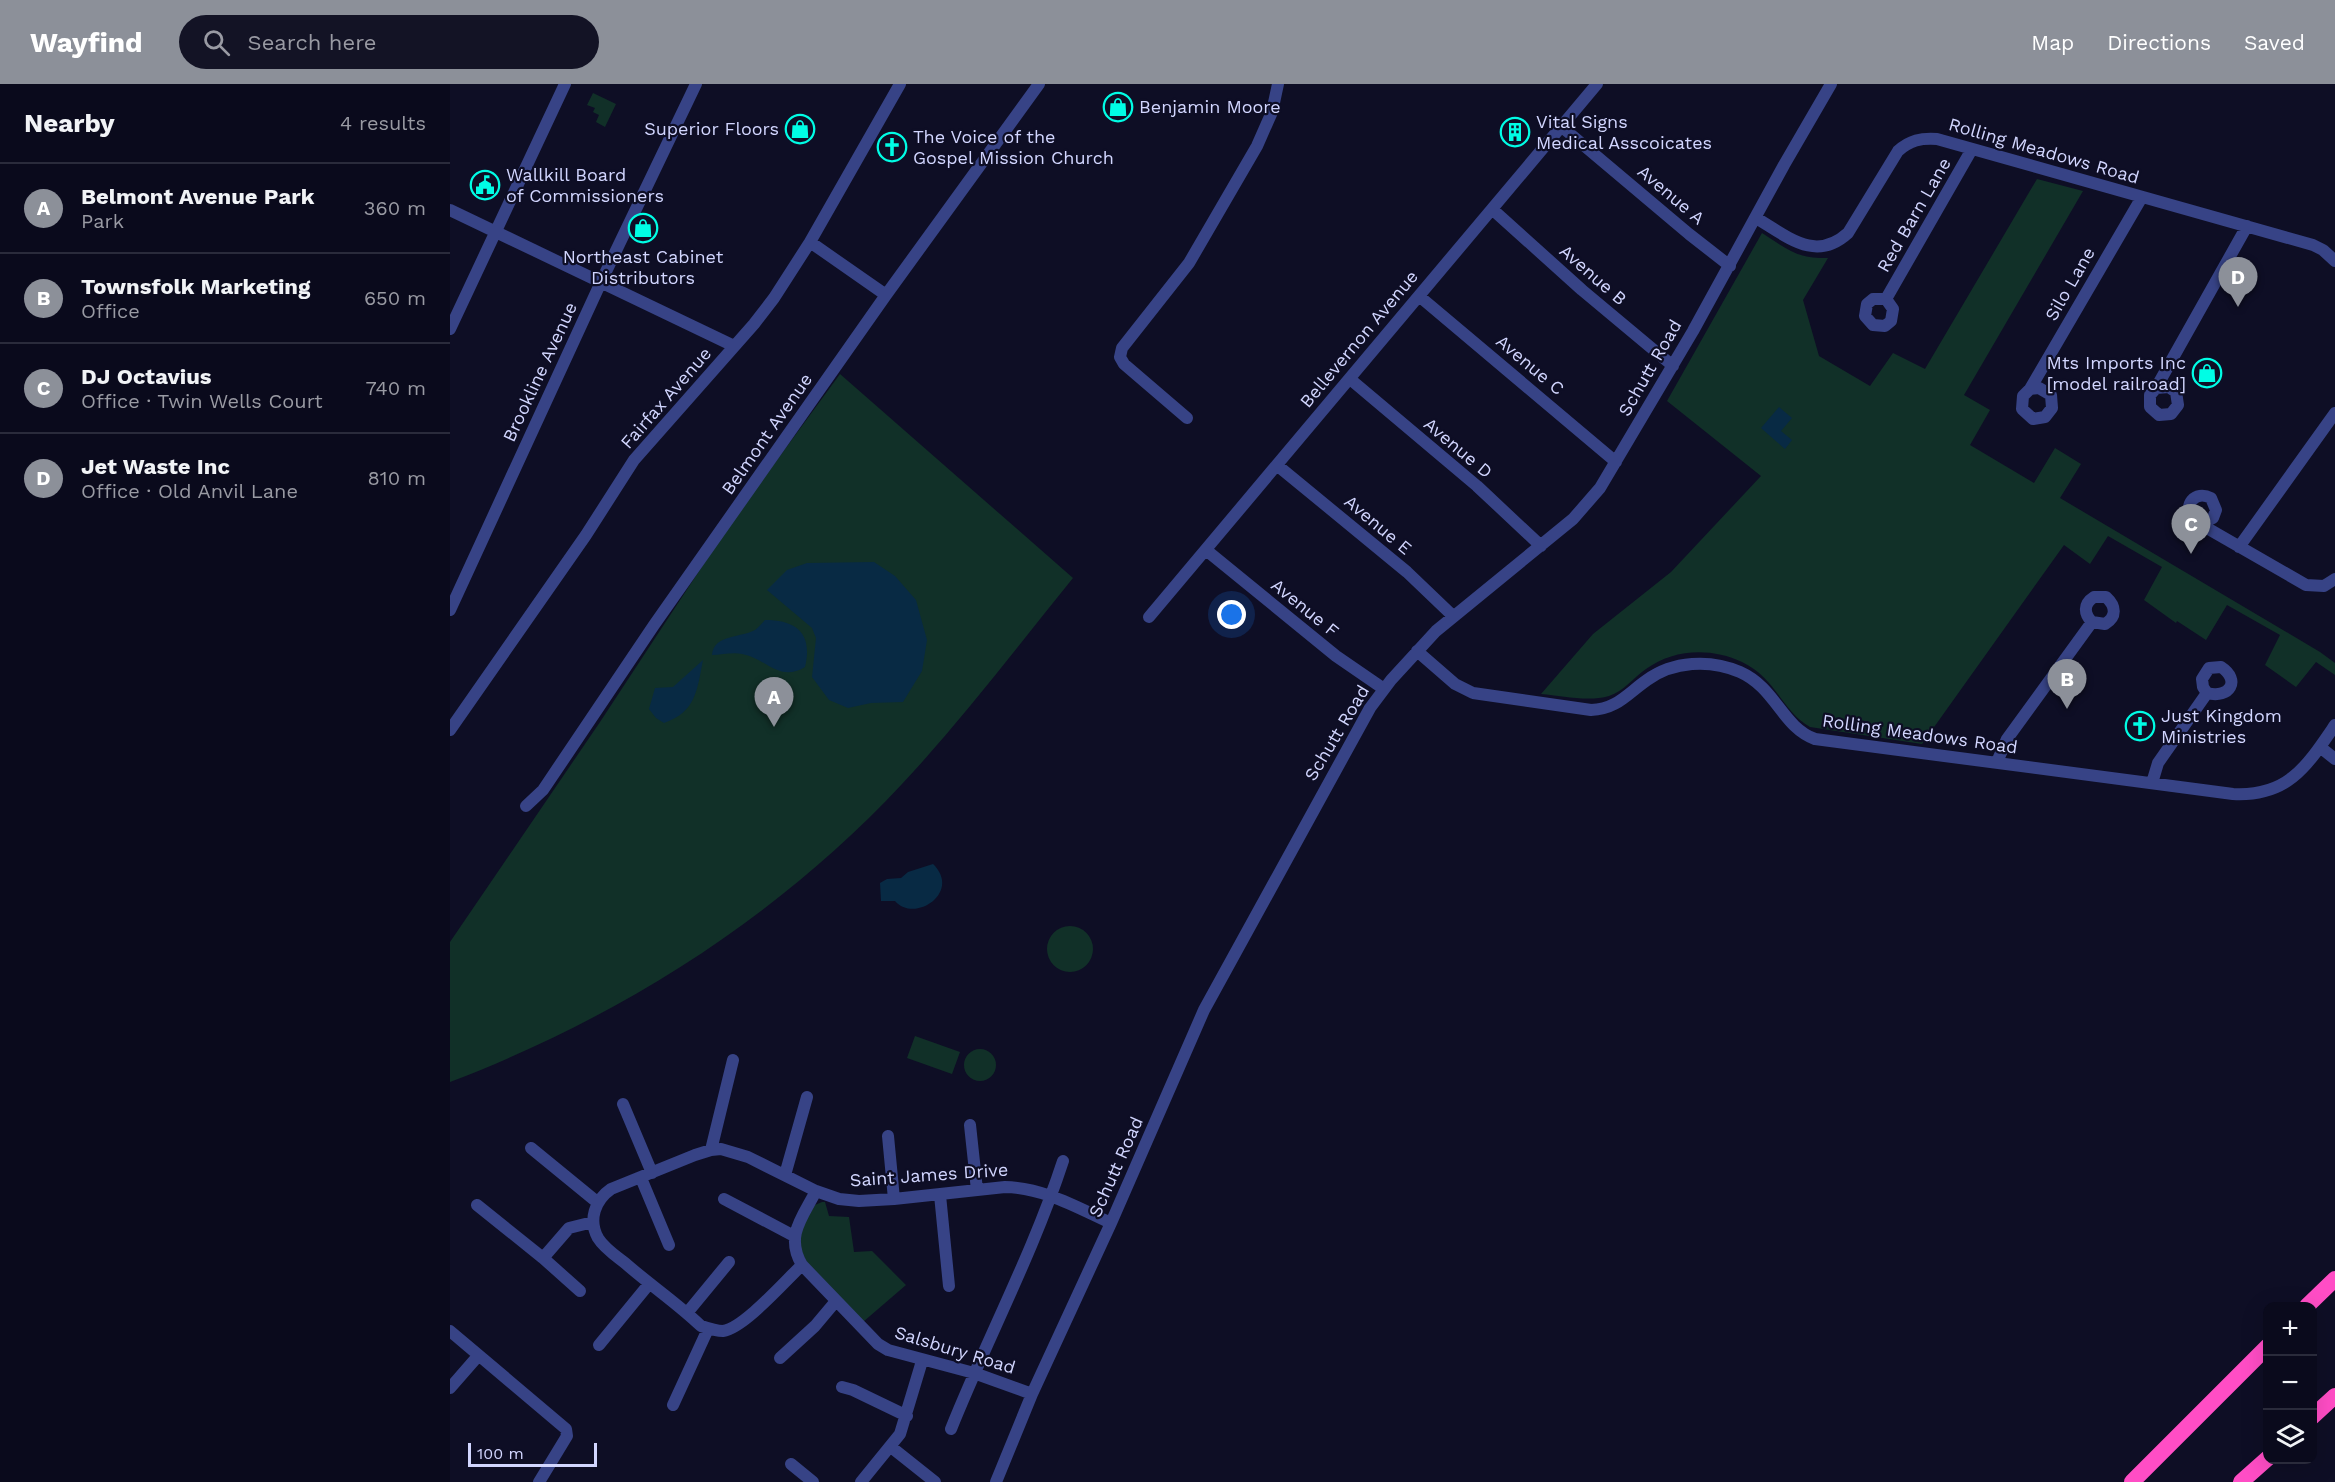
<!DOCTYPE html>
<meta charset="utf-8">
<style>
body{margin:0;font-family:"Work Sans",sans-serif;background:#131325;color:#f1f3f6}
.controls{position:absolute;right:18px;bottom:18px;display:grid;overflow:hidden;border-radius:12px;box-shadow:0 6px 24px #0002}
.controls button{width:54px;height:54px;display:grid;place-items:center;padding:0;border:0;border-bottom:2px solid #2a2b3b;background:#0a0a1c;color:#f1f3f6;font:30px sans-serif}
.scale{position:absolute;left:18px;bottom:15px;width:129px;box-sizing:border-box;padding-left:6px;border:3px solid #d2d6ff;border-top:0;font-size:16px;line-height:21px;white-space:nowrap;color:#d2d6ff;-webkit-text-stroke:4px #0e0e25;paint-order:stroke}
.you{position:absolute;left:782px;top:531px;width:21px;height:21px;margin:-15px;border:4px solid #fff;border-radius:50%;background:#1a73e8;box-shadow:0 0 0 9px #1a73e833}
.badge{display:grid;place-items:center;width:39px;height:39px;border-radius:50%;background:#8c9099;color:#fff;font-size:20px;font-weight:700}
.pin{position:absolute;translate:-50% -50px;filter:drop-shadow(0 2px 3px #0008)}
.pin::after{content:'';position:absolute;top:32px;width:21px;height:18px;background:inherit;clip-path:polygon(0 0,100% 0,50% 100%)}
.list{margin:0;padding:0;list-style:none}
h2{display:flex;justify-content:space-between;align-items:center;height:78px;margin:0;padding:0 24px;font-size:26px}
h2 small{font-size:20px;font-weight:400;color:#999aa3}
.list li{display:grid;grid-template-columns:39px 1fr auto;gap:18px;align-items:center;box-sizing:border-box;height:90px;padding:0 24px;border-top:2px solid #2a2b3b}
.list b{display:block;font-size:22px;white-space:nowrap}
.list p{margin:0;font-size:20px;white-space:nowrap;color:#999aa3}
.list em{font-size:20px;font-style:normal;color:#999aa3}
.icon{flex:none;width:33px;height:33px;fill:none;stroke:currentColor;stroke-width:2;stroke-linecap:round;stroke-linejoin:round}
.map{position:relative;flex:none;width:1885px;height:1398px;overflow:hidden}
header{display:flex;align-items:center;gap:36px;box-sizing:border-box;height:84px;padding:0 30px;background:#8c9099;color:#fff}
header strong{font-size:28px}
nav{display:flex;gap:33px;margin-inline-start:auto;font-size:21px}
.search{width:420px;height:54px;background:#131325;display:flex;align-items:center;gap:15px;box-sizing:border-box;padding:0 21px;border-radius:33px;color:#999aa3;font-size:22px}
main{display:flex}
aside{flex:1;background:#0a0a1c}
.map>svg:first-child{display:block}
.green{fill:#113028}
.water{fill:#082a44}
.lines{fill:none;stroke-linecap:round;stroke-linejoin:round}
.minor{stroke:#374386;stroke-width:12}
.highway{stroke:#ff4dc5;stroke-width:16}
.labels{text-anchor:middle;stroke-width:4.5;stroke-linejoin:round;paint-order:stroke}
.poi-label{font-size:18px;fill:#d2d6ff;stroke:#0e0e25;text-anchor:start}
.street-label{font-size:18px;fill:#d2d6ff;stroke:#0e0e25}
</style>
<header>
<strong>Wayfind</strong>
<div class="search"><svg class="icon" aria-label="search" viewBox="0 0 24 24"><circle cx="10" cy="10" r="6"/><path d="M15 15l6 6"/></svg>Search here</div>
<nav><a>Map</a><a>Directions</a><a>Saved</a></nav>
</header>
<main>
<aside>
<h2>Nearby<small>4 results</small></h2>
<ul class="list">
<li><span class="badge">A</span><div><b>Belmont Avenue Park</b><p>Park</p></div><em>360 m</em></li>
<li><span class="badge">B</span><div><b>Townsfolk Marketing</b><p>Office</p></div><em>650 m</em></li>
<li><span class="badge">C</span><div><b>DJ Octavius</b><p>Office · Twin Wells Court</p></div><em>740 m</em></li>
<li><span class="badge">D</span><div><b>Jet Waste Inc</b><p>Office · Old Anvil Lane</p></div><em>810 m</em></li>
</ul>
</aside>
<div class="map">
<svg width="1885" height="1398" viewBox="0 0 1885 1398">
<rect width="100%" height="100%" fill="#0e0e25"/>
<path class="green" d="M143,9l23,11 -11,23 -9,-5 3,-7 -6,-3 2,-4 -8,-3z
M1587,95l46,12 -119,204 26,15 -20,35 64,38 21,-35 26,16 -21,34 260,154 15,11v12l-19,-13 -20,25 -31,-22 15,-30 -53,-30 -21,35 -29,-19 -1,2 -32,-23 18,-33 -54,-31 -18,28 -26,-19 -142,199 -112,-17c-28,-16 -34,-49 -68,-65 -31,-15 -69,-13 -96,7 -13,9 -22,22 -37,27 -20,6 -47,0 -68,-2l52,-60 78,-62 90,-96 -94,-75 95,-168c25,16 35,26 66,25l-25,42 16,56 51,30 23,-33 32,16z
M390,290l233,204c-56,69 -110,141 -171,206 -125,134 -282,233 -452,298v-140l150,-220 128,-195z
M597 865a23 23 0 1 1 46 0a23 23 0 1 1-46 0Z
M465,952l45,16 -8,22 -45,-16z
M514 981a16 16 0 1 1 32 0a16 16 0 1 1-32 0Z
M372,1118h3l4,14 20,1 5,35 18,-1 34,34 -43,37 -55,-58 -9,-17 2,-18 14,-24z"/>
<path class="water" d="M1329,323l13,11 -11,13 11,9 -7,9 -24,-21z
M424,478l21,14 21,24 11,40 -5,31 -19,31 -32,1 -23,5 -19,-8 -17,-23 4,-39 -4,-10 -45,-38 20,-20 20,-7z
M315,536c32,0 48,14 40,47 -26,16 -39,-9 -63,-13 -9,-2 -21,1 -30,1 2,-21 29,-17 43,-25 3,-2 7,-7 10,-10z
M253,576c-6,30 -7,52 -39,63l-8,-5 -7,-9 6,-21 18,-1z
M483,780c29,28 -18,60 -38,37h-14l-1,-18 7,-4 14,-1 7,-6z"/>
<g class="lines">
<path class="minor" d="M1112,43l127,107 41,32
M1042,125l90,81 91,76
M0,126l284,136
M1306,134c31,18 59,45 92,15l50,-82c12,-11 23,-13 39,-12l376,106 10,5 12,11
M360,158l76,53
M969,212l197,166
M1436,215h-13l-6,5 -2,12 8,9 12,1 6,-5 2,-12 -7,-10 86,-150
M0,245l115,-245
M900,295l127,107 64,60
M1706,304l-6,7v12l9,8 12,-1 7,-9 -2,-13 -7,-5 -13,1 91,-162
M1580,305l-7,7 -1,13 11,10 12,-2 7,-9 -1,-13 -12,-7 -9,1 112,-192
M737,334l-63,-54 -4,-7 2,-9 67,-85 68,-117 15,-34 6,-28
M828,382l129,106 46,44
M1751,439l12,-5 3,-8 -5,-12c-16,-8 -29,7 -18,22l113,65 18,1 11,-7
M1789,463l96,-134
M756,466l130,106 48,33
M0,526l151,-328 95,-198
M699,533l448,-533
M967,567l38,33 18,9 118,17c26,-1 36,-16 56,-30 26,-19 63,-21 93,-8 36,16 42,55 75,67l418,55c55,3 74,-28 102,-69
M0,646l136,-195 48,-75 120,-136 20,-26 36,-56 90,-158
M1870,663l15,12
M1547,678l10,-23 85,-117 13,2c12,-7 11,-18 1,-27h-12c-11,7 -10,17 -2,25
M1702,699l6,-20 49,-70c23,6 34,-13 14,-26l-12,1 -7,11 1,8 4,6
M76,722l17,-16 111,-165 232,-330 153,-211
M173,1020l29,69
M520,1041l7,65
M438,1052l6,63
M81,1064l66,54
M261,1066l22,-90
M335,1091l22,-78
M191,1094l28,67
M366,1107c-14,27 -31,45 -14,74l76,79 10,6 86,23 58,21
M490,1111l9,91
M274,1115l70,37
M27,1121l66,53 37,33
M93,1174l26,-30 24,-6
M352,1181c-17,16 -58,63 -79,66 -7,0 -16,-3 -22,-5 -24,-23 -51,-41 -76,-63 -9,-7 -21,-15 -27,-25 -10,-18 -3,-38 13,-49l84,-34 16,-5 10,-1 27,8 68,34 23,8 20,2 35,-2 111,-12c39,1 71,20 106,36
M237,1229l42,-51
M0,1247l116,98 1,7 -28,46
M149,1261l50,-61
M330,1274l35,-32 21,-25
M392,1303l11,3 54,26
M0,1304l28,-32
M223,1321l35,-76
M501,1345c36,-90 82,-176 112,-268
M441,1363l44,35
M341,1380l22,18
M411,1398l39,-48 22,-73
M546,1398l36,-88 79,-171 93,-213 166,-302 21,-28 45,-49 137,-112 27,-31 93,-157 91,-166 47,-81"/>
<path class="highway" d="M1857,1222l28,-27
M1862,1333l23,-21
M1682,1398l136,-136
M1791,1398l27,-24"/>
</g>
<defs>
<g id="shop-ring" transform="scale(1.5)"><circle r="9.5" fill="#0e0e25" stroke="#00fde5" stroke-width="1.5"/><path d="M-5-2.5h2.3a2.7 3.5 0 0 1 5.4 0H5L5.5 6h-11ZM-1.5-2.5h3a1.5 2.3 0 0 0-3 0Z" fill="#00fde5"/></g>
<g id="building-ring" transform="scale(1.5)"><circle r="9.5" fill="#0e0e25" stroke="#00fde5" stroke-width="1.5"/><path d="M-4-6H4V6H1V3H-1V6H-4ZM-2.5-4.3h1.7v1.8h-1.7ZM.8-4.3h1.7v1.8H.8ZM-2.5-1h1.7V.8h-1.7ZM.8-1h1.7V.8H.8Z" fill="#00fde5"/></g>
<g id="church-ring" transform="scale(1.5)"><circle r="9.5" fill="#0e0e25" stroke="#00fde5" stroke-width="1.5"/><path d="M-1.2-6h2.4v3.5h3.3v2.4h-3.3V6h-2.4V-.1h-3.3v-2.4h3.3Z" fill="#00fde5"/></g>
<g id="civic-ring" transform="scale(1.5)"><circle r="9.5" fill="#0e0e25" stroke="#00fde5" stroke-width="1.5"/><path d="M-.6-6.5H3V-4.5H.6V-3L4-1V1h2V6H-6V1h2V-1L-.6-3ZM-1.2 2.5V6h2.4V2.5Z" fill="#00fde5"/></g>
</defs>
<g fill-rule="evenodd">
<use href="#shop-ring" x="668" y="23"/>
<use href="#shop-ring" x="350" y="45"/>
<use href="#building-ring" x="1065" y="48"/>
<use href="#church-ring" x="442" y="63"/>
<use href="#civic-ring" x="35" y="101"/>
<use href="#shop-ring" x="193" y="144"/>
<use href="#shop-ring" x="1757" y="289"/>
<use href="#church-ring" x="1690" y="642"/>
</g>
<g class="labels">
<g class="poi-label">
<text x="689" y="29">Benjamin Moore</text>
<text x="1086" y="44">Vital Signs<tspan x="1086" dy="21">Medical Asscoicates</tspan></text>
<text x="329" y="51" text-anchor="end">Superior Floors</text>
<text x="463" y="59">The Voice of the<tspan x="463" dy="21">Gospel Mission Church</tspan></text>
<text x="56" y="97">Wallkill Board<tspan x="56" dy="21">of Commissioners</tspan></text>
<text x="193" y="179" text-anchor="middle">Northeast Cabinet<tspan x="193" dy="21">Distributors</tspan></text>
<text x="1736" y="285" text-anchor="end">Mts Imports Inc<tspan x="1736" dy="21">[model railroad]</tspan></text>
<text x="1711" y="638">Just Kingdom<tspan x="1711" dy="21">Ministries</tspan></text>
</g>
<g class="street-label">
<text transform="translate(1594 67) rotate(16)" y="6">Rolling Meadows Road</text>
<text transform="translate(1221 111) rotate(40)" y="6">Avenue A</text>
<text transform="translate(1464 131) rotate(-60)" y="6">Red Barn Lane</text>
<text transform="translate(1143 191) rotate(41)" y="6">Avenue B</text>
<text transform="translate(1620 200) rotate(-60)" y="6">Silo Lane</text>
<text transform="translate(909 255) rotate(-50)" y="6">Bellevernon Avenue</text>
<text transform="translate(1080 281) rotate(40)" y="6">Avenue C</text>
<text transform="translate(1200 284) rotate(-60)" y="6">Schutt Road</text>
<text transform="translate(90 288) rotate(-65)" y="6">Brookline Avenue</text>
<text transform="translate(216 314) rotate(-49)" y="6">Fairfax Avenue</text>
<text transform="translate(317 350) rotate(-55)" y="6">Belmont Avenue</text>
<text transform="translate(1008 364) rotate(40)" y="6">Avenue D</text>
<text transform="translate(928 441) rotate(40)" y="6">Avenue E</text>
<text transform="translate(855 524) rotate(39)" y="6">Avenue F</text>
<text transform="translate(887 649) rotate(-59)" y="6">Schutt Road</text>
<text transform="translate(1470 650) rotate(8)" y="6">Rolling Meadows Road</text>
<text transform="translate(666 1083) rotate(-66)" y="6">Schutt Road</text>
<text transform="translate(479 1091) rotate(-4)" y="6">Saint James Drive</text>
<text transform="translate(505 1266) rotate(17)" y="6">Salsbury Road</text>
</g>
</g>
</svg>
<div class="controls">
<button>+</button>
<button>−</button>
<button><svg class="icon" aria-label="layers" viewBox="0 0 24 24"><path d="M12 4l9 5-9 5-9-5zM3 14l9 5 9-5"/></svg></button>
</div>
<div class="scale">100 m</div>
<div class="you"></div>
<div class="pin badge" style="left:324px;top:643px">A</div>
<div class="pin badge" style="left:1617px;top:625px">B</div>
<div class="pin badge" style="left:1741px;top:470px">C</div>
<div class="pin badge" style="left:1788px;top:223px">D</div>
</div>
</main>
